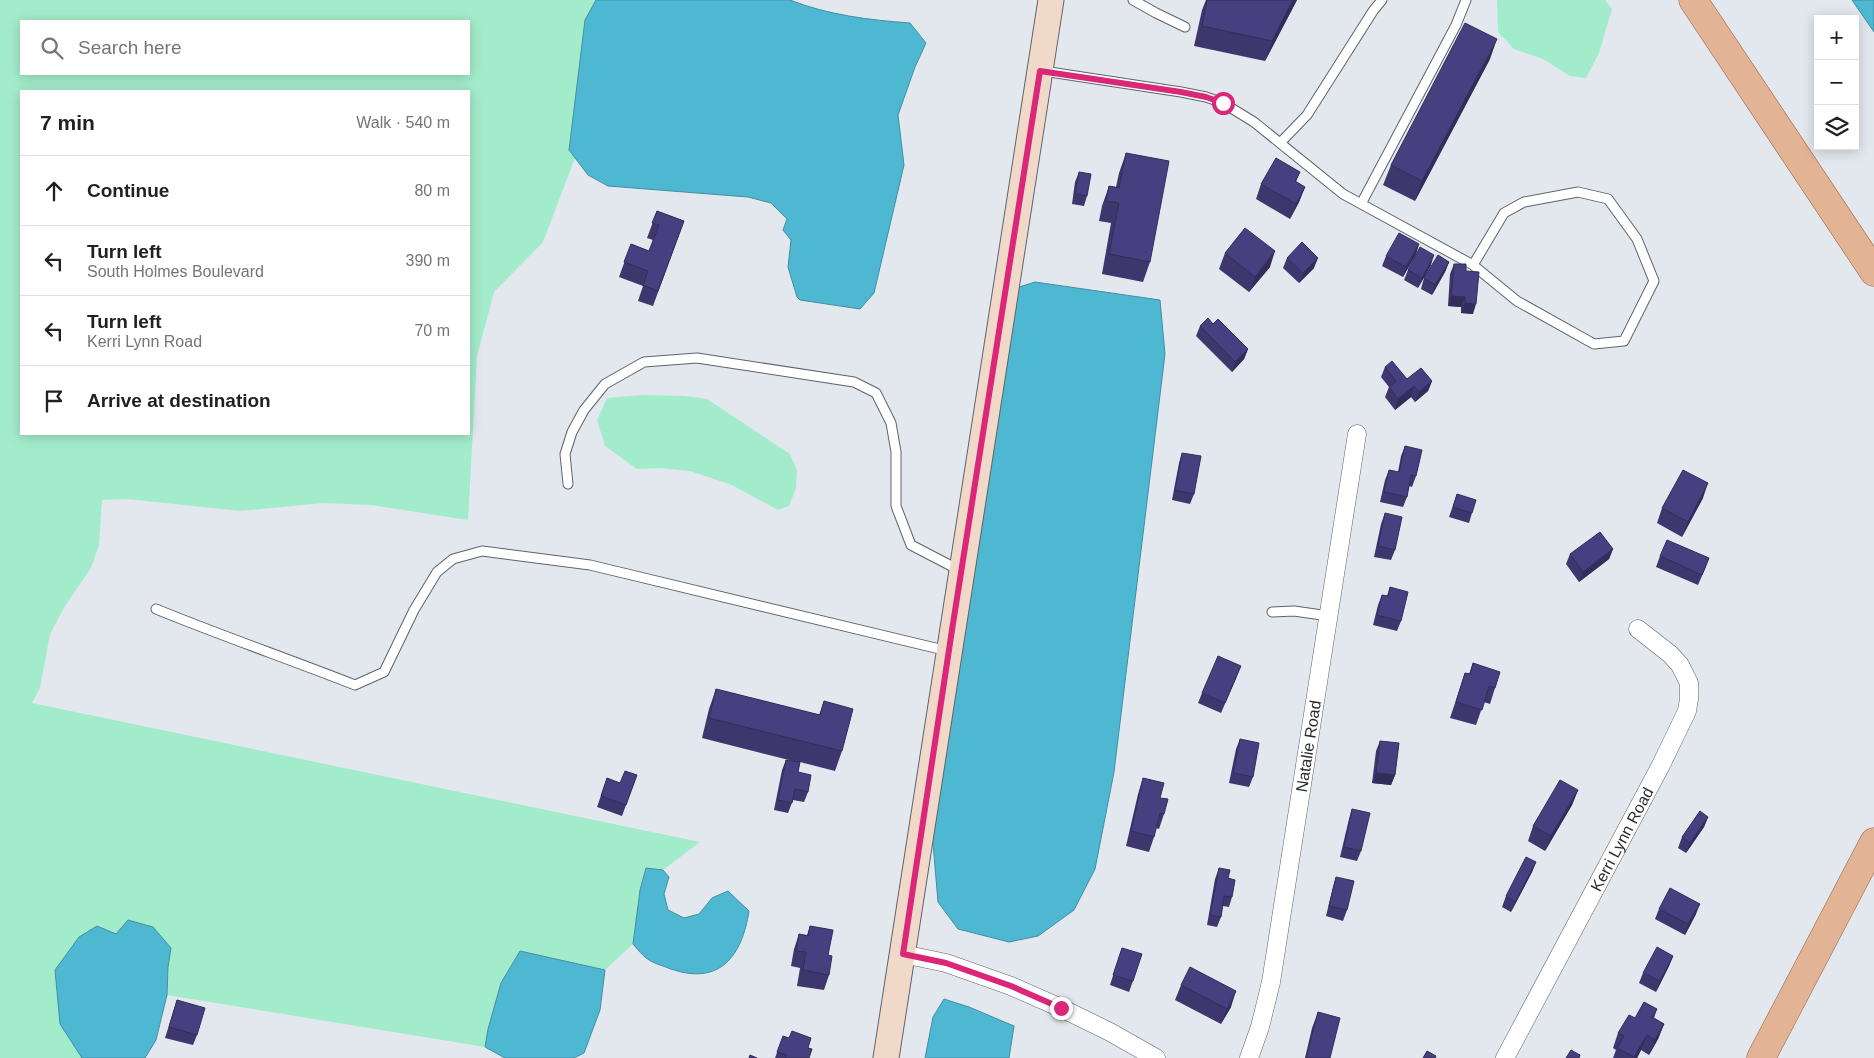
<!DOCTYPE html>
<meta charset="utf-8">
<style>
body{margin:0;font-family:Arial,sans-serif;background:#f2f2f2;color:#202124}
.controls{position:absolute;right:15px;top:15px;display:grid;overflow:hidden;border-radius:0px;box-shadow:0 2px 12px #0003}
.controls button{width:45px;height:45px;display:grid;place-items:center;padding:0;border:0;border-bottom:1px solid #e0e0e0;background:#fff;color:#202124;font:25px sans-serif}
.stop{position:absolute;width:15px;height:15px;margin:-11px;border:4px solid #db2777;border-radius:50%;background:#fff}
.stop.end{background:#db2777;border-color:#fff;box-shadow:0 1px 5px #0008}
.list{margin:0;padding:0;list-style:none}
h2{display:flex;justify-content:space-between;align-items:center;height:65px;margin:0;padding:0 20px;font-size:21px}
h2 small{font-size:16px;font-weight:400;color:#757577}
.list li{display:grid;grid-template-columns:32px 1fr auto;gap:15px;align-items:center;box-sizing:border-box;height:70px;padding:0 20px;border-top:1px solid #e0e0e0}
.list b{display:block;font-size:19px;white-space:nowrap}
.list p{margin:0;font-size:16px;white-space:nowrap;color:#757577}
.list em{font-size:16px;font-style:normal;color:#757577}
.icon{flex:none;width:28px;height:28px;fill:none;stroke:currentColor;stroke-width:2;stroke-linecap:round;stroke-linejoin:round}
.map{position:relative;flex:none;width:1874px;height:1058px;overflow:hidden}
.search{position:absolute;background:#fff;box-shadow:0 2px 12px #0003;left:20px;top:20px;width:450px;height:55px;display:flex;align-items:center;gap:12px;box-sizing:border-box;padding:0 18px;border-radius:0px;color:#757577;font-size:19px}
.panel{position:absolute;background:#fff;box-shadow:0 2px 12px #0003;left:20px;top:90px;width:450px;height:345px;border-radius:0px}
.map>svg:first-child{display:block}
.green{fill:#a3eccb;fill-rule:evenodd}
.water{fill:#4eb8d3;stroke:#438ea2}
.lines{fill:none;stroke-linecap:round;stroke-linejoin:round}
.lane-casing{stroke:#5f6369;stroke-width:11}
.street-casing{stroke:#5f6369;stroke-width:19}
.secondary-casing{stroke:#5f6369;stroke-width:27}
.primary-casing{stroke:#956342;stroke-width:29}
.lane{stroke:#fff;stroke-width:9}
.street{stroke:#fff;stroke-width:18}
.secondary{stroke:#f1d9ca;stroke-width:25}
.primary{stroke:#e2b394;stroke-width:28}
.wall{fill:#3d376e}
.shaded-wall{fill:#322d5a}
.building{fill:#474080;stroke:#322d5a}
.route{stroke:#db2777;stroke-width:6}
.labels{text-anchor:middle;stroke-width:5;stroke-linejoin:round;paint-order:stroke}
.street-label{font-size:16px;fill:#2a2c2e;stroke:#f0f5fc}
</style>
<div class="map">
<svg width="1874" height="1058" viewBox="0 0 1874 1058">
<rect width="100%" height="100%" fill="#e2e8ee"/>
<path class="green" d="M0,0h596l-11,20 -16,130 6,8 -32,84 -49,50 -17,64 -9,164 -97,-15 -48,-2 -83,8 -113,-12 -25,1 -3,45 -8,23 -26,38 -15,28 -10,54 -8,15 668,139 -37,28 -17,-2 -6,22 -7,54 -28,26 -85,-19 -19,32 -13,45 -3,19 -318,-52 1,-28 3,-19 -111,76 22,34h-82zM21,21h448v53h-448zM21,91h448v343h-448z
M1497,0h108l7,9 -13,44 -13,25 -16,-2 -27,-17 -29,-10 -16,-17z
M642,395l43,1 22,3 83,55 7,16 -1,18 -7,18 -11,4 -46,-25 -42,-14 -30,-3 -23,1 -32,-23 -8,-26 10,-22z"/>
<path class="water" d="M596,0h194c38,15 79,20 120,23l16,20 -11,24 -17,48 6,50 -30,128 -14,16 -60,-9 -3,-3 -9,-30 3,-27 -8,-10 4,-11 -16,-16 -23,-6 -140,-11 -20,-11 -19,-25 16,-130z
M1852,0h22v32z
M1035,282l125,18 5,54 -51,418 -19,97 -21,41 -36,26 -29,6 -51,-13 -20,-27 -7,-82 82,-531z
M646,868l17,2 6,7 -5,17 4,16 16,8 15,-4 13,-16 16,-7 21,20c-7,45 -29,75 -78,58 -22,-8 -23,-7 -38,-25l7,-54z
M128,920l25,7 18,21 -3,19 -1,28 -11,45 -11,18h-63l-22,-34 -5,-54 24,-33 18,-11 19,8z
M520,951l85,19 -5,40 -16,43 -10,5h-69l-20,-11 3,-18 13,-46z
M944,999l25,8 45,19 -5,32h-84l8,-41z"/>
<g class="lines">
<g class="lane-casing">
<path id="lane" d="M1133,0l23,13 29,14
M1043,71l138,21 25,5 17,6 31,19 89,72 130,71 44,36 77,43 30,-3 30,-60 -17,-42 -29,-40 -30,-7 -54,10 -20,11 -31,52
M1280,143l27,-28 66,-104 9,-11
M1361,204l95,-179 10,-25
M568,484l-3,-30 7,-22 12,-22 21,-26 39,-22 53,-4 157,24 22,11 15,30 5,29v54l15,39 50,26
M156,609c66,27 133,50 199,76l29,-13 30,-62 23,-38 16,-13 29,-8 108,14 358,86
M1272,612l22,-1 35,5"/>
</g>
<g class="street-casing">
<g id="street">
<path d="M903,954l43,9 65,23 50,22 49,24 46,26"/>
<path id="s1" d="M1249,1058l11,-31 11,-45 86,-548"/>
<path id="s2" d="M1505,1058l156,-293 26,-54 2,-12v-16l-9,-18 -10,-11 -32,-25"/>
</g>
</g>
<g class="secondary-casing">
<path id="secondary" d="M886,1058l165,-1058"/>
</g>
<g class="primary-casing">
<path id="primary" d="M1693,0l181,272
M1761,1058l113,-216"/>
</g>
<use href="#lane" class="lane"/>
<use href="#street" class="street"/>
<use href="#secondary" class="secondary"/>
<use href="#primary" class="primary"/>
</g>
<path class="wall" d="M1206,0h91l-32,61 -71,-15 8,-36z
M1490,59l-75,142 -32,-16 8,-20z
M1126,153l24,109 -7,20 -41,-8 9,-51 -12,-2 3,-15 7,-20 7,1 3,-14z
M1079,172l8,24 -3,10 -12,-2 3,-22z
M1300,172l-4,10 9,5 -6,15 -9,17 -34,-20 5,-15z
M657,211l27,10 -31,85 -15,-5 5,-15 -24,-9 12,-33 18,7 4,-11 -6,-2z
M1419,244l-3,10 -13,23 -21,-11 4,-10z
M1225,253l45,14 -21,25 -30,-23z
M1287,258l27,10 -15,15 -16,-15z
M1449,262l-4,10 -13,23 -11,-6 3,-11z
M1454,264l12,7 7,43 -12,-1v-6l-13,-1 2,-32z
M1431,265l-13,23 -14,-8 4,-10z
M1200,326l48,23 -4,10 -12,13 -36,-36z
M1385,367l22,12 25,2 -4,10 -13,11 -4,-5 -16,13 -10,-13 4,-10 -8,-10z
M1405,446l11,30 -4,11 -3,-1 -2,11 -4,10 -23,-5 5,-22 4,-10 9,2 3,-16z
M1182,453l12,41 -4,10 -18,-4 7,-37z
M1457,494l15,19 -3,10 -20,-6z
M1703,498l-21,39 -25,-14 5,-15z
M1385,513l10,37 -4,10 -17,-3 7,-33z
M1613,549l-4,10 -30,23 -13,-18 4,-10z
M1660,556l49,2 -11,27 -42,-18z
M1390,587l11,34 -4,10 -24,-6 5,-20 4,-10 5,1z
M1473,663l22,25 -5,16 -6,-2 -8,23 -26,-7 15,-45 4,1z
M1237,676l-16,37 -23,-10 4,-10z
M716,689l103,26 5,-14 18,50 -7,20 -35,-9 -2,10 10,20 -4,10 -11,-2 -5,13 -14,-3 8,-40 4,-10 11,2 -95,-24 7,-29z
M1240,739l13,38 -4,10 -20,-4 7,-34z
M1380,741l15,34 -4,10 -19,-2 4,-32z
M637,775l-15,41 -25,-9 10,-29 13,5z
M1143,778l17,20 4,16 -5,15 -3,-1 -2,9 -5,15 -23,-6 12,-52z
M1578,790l-6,15 -27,46 -17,-10 5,-15z
M1352,809l9,42 -4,10 -17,-4 9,-38z
M1708,817l-4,10 -18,26 -8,-5 4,-11z
M1536,862l-4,10 -21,40 -9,-5 4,-11z
M1219,868l9,10 4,19 -3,10 -6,-1 -2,11 -4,10 -10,-2 8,-46z
M1336,877l11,33 -4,11 -17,-5 7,-29z
M1659,909l37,5 -11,21 -30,-16z
M810,926l18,29 1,20 -5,15 -27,-4 3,-18 -9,-2 3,-17 5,-15 8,1z
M1122,948l11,33 -4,11 -19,-7z
M1673,956l-4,10 -13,26 -17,-9 4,-10z
M1181,985l50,22 -10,17 -46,-24z
M177,1000l20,35 -4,10 -28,-7z
M1657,1009l-3,9 10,6 -6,15 -9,16 -8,-5 -4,8h-24l3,-8 -3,-2 5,-15 17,-15z
M1318,1012l12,46h-25l7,-30z
M783,1036l25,12 1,10h-34z"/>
<path class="shaded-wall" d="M1293,0h4l-32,61 7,-20z
M1497,39l-7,20 -75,142 7,-20z
M1305,187l-6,15 -9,17 6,-15z
M1419,244l-3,10 -13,23 3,-10z
M1275,251l-5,16 -21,25 6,-15z
M1434,255l-3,10 -13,23 4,-10z
M1318,258l-4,10 -15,15 4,-10z
M1449,262l-4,10 -13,23 3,-10z
M1451,296l14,1 -4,10 -13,-1z
M1465,303l11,1 -3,10 -12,-1z
M1248,349l-4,10 -12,13 3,-10z
M1432,381l-4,10 -13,11 4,-10z
M1414,386l-3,11 -16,13 3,-11z
M1708,483l-5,15 -21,39 6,-15z
M1613,549l-4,10 -30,23 4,-10z
M1709,558l-4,11 -7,16 4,-10z
M1376,773l19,2 -4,10 -19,-2z
M1578,790l-6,15 -27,46 6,-15z
M1708,817l-4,10 -18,26 4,-10z
M1536,862l-4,10 -21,40 4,-10z
M1700,904l-4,10 -11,21 3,-11z
M1673,956l-4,10 -13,26 4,-11z
M1236,991l-5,16 -10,17 6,-15z
M1664,1024l-6,15 -9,16 6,-15z
M1647,1035l-6,15 -4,8h-3z"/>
<path class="building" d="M1207,0h86l-21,41 -70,-15z
M1465,23l32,16 -75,142 -31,-16z
M1126,153l43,8 -19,101 -41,-8 10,-51 -13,-2 3,-15 10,2z
M1276,158l24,14 -5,9 10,6 -9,17 -35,-20z
M1079,172l12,2 -4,22 -12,-2z
M657,211l27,10 -26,70 -15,-6 5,-14 -24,-9 7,-18 18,7 10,-26 -7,-2z
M1245,228l30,23 -20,26 -30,-24z
M1399,233l20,11 -13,23 -20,-11z
M1302,242l16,16 -15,15 -16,-15z
M1420,247l14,8 -12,23 -14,-8z
M1438,255l11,7 -14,23 -11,-7z
M1454,264h12v7l13,1 -3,32 -11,-1v-6l-14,-1z
M1208,318l5,6 5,-5 30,30 -13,13 -35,-36z
M1392,361l15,18 14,-11 11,13 -13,11 -5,-6 -16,13 -9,-12 7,-6 -11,-14z
M1405,446l17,4 -6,26 -5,-1 -4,22 -23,-5 5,-22 10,2z
M1182,453l19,3 -7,38 -19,-4z
M1683,470l25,13 -20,39 -26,-14z
M1457,494l19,6 -4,13 -19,-6z
M1385,513l17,4 -7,33 -17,-4z
M1600,532l13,17 -30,23 -13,-18z
M1667,540l42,18 -7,17 -42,-19z
M1390,587l18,5 -7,29 -24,-6 5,-20 6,1z
M1218,656l23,10 -16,37 -23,-10z
M1473,663l27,9 -5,16 -6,-2 -7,24 -26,-8 9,-29 5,1z
M716,689l104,26 4,-14 29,8 -11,42 -133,-33z
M1240,739l19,4 -6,34 -20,-4z
M1380,741l19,2 -4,32 -19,-2z
M786,760l14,2 -2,10 13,3 -3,17 -13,-3 -3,14 -14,-3z
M625,771l12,4 -11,30 -25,-9 6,-18 13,5z
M1143,778l21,5 -4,15 8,1 -4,15 -4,-1 -6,24 -23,-6z
M1560,780l18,10 -27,46 -18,-10z
M1352,809l18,4 -9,38 -17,-4z
M1700,811l8,6 -18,26 -8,-6z
M1526,857l10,5 -21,40 -9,-6z
M1219,868l11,2 -2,8 7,2 -3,17 -8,-1 -3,21 -11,-2z
M1336,877l18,4 -7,29 -18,-4z
M1670,888l30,16 -12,20 -29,-15z
M810,926l23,4 -5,25 4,1 -3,19 -26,-5 3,-18 -10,-1 3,-17 9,2z
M1657,947l16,9 -13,25 -17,-8z
M1122,948l20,6 -9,27 -20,-6z
M1190,967l46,24 -9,18 -46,-24z
M177,1000l28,8 -8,27 -28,-8z
M1644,1002l13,7 -5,8 12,7 -9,16 -8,-5 -13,22 -17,-9 7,-12 -6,-3 11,-18 6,3z
M1318,1012l22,6 -10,40h-24z
M792,1031l19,7 -3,10 4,1 -3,9h-24l2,-3 -10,-3 6,-16 6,2z
M1571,1050l9,5 -1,3h-13z
M1427,1051l9,5 -1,2h-12z
M750,1055l7,3h-8z"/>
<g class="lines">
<path class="route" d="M1061,1008l-50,-22 -65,-23 -43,-9 49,-324 88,-559 141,21 25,5 17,6"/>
</g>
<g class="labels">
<g class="street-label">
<text dy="6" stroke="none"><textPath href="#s1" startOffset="318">Natalie Road</textPath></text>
<text dy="6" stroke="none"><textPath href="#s2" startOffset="248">Kerri Lynn Road</textPath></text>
</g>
</g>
</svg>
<div class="controls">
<button>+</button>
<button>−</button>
<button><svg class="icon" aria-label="layers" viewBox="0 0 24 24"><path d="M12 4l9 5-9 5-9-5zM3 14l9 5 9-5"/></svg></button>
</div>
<div class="stop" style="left:1223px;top:103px"></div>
<div class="stop end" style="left:1061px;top:1008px"></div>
<div class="search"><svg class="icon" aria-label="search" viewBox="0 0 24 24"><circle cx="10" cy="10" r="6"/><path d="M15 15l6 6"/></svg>Search here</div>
<section class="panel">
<h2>7 min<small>Walk · 540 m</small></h2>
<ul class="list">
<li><svg class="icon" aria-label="ahead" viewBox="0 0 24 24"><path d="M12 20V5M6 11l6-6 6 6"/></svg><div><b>Continue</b></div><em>80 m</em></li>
<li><svg class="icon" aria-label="left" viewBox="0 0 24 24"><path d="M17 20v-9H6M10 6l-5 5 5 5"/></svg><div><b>Turn left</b><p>South Holmes Boulevard</p></div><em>390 m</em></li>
<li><svg class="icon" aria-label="left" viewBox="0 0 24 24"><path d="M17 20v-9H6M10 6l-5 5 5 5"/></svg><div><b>Turn left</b><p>Kerri Lynn Road</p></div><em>70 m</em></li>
<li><svg class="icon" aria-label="arrive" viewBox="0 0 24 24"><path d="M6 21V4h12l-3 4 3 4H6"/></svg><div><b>Arrive at destination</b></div></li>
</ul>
</section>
</div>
